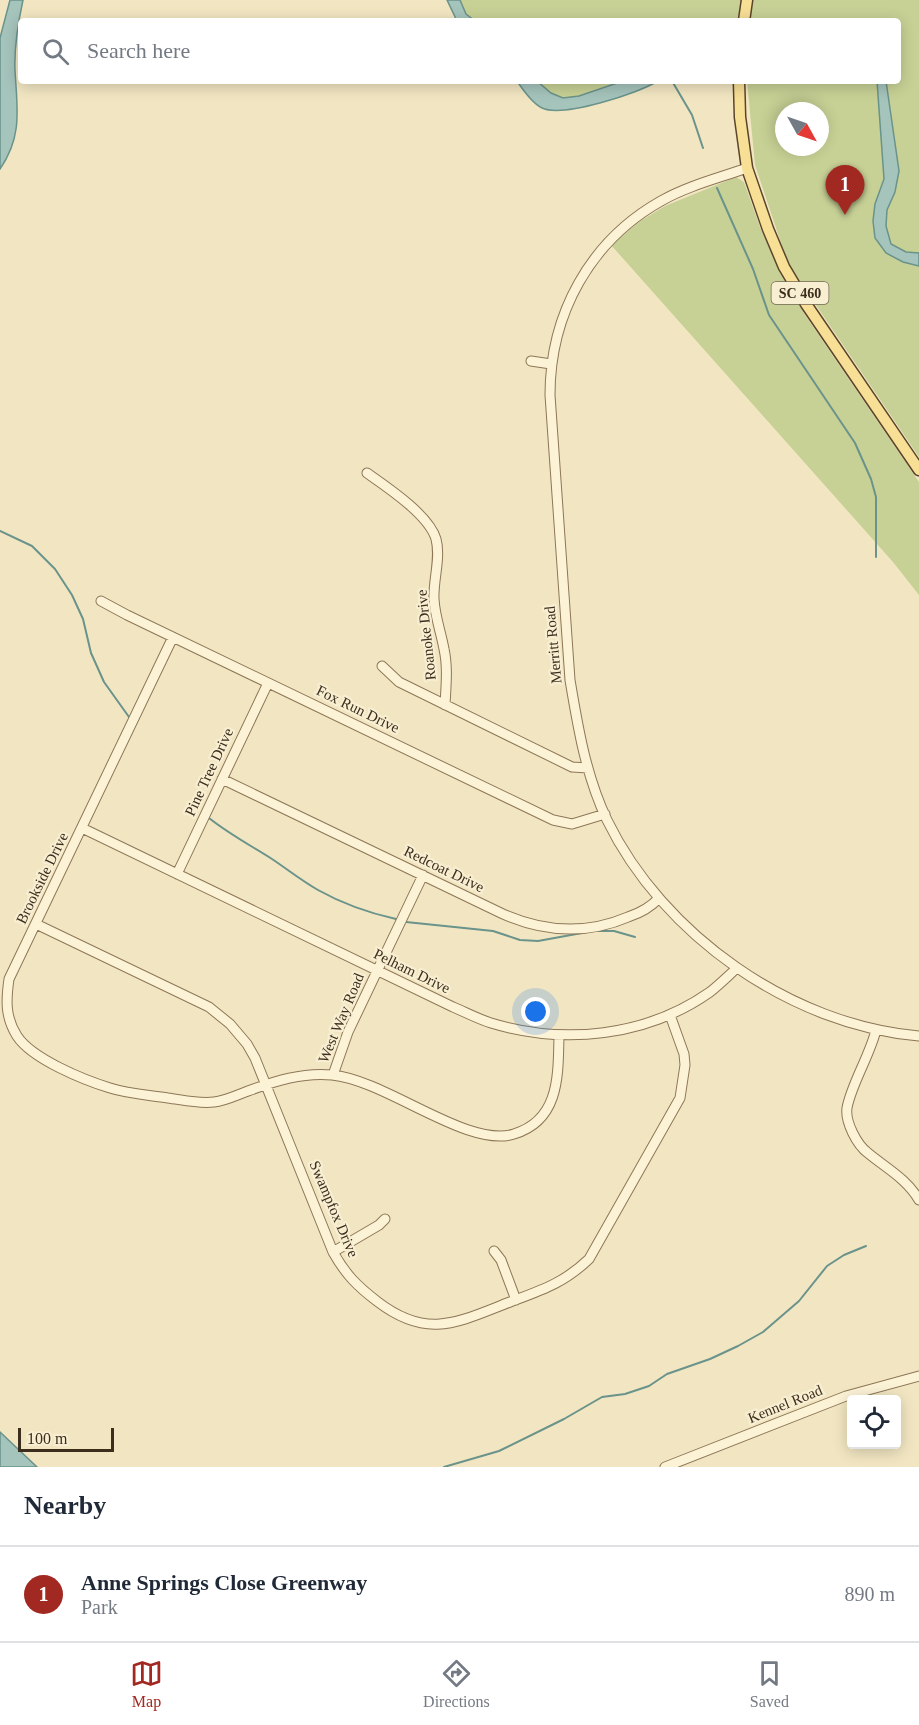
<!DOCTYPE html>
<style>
body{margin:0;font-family:"Times New Roman",serif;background:#f6f6f7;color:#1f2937}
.controls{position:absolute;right:18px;bottom:18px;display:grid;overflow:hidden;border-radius:6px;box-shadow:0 3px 15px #0003}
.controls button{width:54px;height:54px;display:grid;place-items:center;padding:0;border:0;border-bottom:2px solid #e0e1e3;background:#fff;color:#1f2937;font:30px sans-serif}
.compass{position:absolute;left:775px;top:102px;width:54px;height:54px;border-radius:50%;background:#fff;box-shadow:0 3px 15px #0003;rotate:130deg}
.scale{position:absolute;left:18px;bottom:15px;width:96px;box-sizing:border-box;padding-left:6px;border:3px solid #3c2d1d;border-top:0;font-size:16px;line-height:21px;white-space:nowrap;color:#3c2d1d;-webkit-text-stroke:4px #f8efd2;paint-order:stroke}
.you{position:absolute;left:536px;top:1012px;width:21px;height:21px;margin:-15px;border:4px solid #fff;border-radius:50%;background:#1a73e8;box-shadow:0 0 0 9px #1a73e833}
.badge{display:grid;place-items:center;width:39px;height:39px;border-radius:50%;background:#a22822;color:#fff;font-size:20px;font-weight:700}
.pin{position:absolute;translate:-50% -50px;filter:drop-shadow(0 2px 3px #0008)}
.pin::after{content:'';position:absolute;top:32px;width:21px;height:18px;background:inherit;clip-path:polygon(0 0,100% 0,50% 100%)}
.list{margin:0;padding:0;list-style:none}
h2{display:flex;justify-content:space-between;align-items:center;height:78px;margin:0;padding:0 24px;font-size:26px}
h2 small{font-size:20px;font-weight:400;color:#747a83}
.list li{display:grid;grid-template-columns:39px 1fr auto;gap:18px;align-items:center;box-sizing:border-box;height:96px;padding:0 24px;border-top:2px solid #e0e1e3}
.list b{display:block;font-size:22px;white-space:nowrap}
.list p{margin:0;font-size:20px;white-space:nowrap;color:#747a83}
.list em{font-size:20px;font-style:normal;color:#747a83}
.icon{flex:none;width:33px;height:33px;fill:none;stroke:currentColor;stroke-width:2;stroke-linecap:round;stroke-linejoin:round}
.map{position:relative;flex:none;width:919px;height:1467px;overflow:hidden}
.search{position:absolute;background:#fff;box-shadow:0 3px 15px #0003;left:18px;right:18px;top:18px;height:66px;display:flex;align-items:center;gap:15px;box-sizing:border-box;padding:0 21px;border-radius:6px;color:#747a83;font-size:22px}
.sheet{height:174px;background:#fff}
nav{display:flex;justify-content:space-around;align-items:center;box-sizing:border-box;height:84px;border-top:2px solid #e0e1e3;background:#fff;font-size:16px;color:#747a83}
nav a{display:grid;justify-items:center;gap:3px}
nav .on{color:#a22822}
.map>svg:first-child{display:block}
.green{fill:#c7d195;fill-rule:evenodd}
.water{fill:#a5c4bc;stroke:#6a938b;stroke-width:1.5}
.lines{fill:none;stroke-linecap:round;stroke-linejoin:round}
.stream{stroke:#6a938b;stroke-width:2}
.minor-casing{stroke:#8d7757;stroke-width:11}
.major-casing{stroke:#5b442c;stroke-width:13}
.minor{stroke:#fcf2d6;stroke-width:9}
.major{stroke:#f8df96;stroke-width:10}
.labels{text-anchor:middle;stroke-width:4.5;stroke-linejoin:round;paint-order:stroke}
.shield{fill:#f8efd2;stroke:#746753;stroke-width:1.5}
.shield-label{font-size:14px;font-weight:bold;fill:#3c2d1d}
.street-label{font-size:15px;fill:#3c2d1d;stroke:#f8efd2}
</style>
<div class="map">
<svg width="919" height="1467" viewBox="0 0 919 1467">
<rect width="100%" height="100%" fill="#f2e6c2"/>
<path class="green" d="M453,0h466v457l-131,-193 -33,-99 -8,-84h151v-60h-433zM784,111h36v36h-36z
M526,81h115l-68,22z
M736,177l8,5 16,45 19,43 26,45 114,167v113l-26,-33 -282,-317 28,-23 26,-16z"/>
<path class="water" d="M10,0h13c-5,23 -9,46 -8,70 2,38 8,66 -15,99v-131z
M447,0h13l6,14 9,7h-18z
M517,81h20l14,12 12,5 16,-2 44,-15h35c-19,12 -95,37 -116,27 -10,-5 -19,-18 -25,-27z
M877,81h9l13,90 -4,21 -8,18 -1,16 5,18 15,8 13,1v13l-16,-4 -17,-9 -11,-15 -2,-17 2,-17 9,-25z
M0,1432l37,35h-37z"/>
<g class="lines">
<path class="stream" d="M672,81l20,34 11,33
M717,188l36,81 16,46 86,128 16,36 5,18v60
M0,531l32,15 23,23 17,26 11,24 8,34 13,29 25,35
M209,818c20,16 41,27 63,41 15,10 30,22 46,31 25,14 51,23 78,29
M406,922l87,9 27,9 18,1 44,-8
M596,931h18l21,6
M444,1467l55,-16 65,-32 38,-22 23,-3 24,-8 18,-12 43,-15 28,-13 25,-14 36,-31 28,-35 17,-11 22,-9"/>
<g class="minor-casing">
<path id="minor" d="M747,168c-28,10 -60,18 -86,33 -71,40 -111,113 -111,194l20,285c8,48 16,96 37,140 56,115 184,205 312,216
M531,361l20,3
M367,473c20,14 62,42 69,66 5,19 -3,41 -2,60 1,18 7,33 10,50 4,18 2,37 1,56
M101,601l26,14 426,205 19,4 33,-10
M173,637l-164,342c-3,21 -4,38 8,57 15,23 67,44 93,52 19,6 39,7 58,10 15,2 31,6 46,4 11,-1 23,-7 34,-11 27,-10 55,-19 84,-16 54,5 136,74 182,59 46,-14 44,-59 45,-98
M382,666l17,16 173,85 16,1
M222,779l281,135c41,18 83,21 125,3 12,-4 23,-10 31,-19
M82,828l371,179c12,5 25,12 38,16 73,22 155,14 219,-31 9,-7 18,-16 27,-24
M177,874l91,-191
M36,924l173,83 21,17 17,20 8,14 78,194c13,23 24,34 45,50 50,38 80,20 132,0 32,-12 54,-19 79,-43l91,-161 5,-33 -1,-11 -14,-39
M876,1030c-6,25 -25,55 -29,78 -2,14 10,37 21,45 18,15 39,26 51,47
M333,1075l15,-43 75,-157
M494,1251l7,9 15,40
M333,1252l46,-27 6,-6
M665,1467l181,-71 73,-20"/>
</g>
<g class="major-casing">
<path id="major" d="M744,21l3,-21
M739,81l1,36 7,51 21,61 16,38 22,37 113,166"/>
</g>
<use href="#minor" class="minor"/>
<use href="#major" class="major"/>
</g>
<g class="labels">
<rect class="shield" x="771.5" y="282" width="57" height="22" rx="4.5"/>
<g class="shield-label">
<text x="800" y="298">SC 460</text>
</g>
<g class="street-label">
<text transform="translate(426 635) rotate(-96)" y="5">Roanoke Drive</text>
<text transform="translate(553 645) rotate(-95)" y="5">Merritt Road</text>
<text transform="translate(358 709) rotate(26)" y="5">Fox Run Drive</text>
<text transform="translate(209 772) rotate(-65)" y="5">Pine Tree Drive</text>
<text transform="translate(444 869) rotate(26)" y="5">Redcoat Drive</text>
<text transform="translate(42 878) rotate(-64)" y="5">Brookside Drive</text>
<text transform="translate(412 971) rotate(26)" y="5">Pelham Drive</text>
<text transform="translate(341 1018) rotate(-67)" y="5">West Way Road</text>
<text transform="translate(334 1209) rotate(67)" y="5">Swampfox Drive</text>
<text transform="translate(785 1404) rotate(-22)" y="5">Kennel Road</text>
</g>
</g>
</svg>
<div class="controls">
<button><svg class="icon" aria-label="locate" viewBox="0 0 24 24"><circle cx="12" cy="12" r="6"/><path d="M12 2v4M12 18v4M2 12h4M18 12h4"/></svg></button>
</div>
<svg class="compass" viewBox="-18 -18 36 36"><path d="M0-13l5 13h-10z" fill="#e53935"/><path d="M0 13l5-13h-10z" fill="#747a83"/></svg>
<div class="scale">100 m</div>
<div class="you"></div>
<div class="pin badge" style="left:845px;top:215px">1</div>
<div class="search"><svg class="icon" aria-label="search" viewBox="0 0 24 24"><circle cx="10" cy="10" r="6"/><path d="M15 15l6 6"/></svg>Search here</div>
</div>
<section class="sheet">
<h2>Nearby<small></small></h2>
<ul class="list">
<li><span class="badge">1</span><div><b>Anne Springs Close Greenway</b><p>Park</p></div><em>890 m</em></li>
</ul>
</section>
<nav>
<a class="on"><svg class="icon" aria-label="map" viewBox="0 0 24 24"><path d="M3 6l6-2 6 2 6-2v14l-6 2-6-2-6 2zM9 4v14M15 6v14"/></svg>Map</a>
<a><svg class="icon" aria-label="directions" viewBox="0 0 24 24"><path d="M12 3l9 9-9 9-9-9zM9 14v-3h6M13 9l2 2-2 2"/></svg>Directions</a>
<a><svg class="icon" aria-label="saved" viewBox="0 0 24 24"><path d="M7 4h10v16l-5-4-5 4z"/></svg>Saved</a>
</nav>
